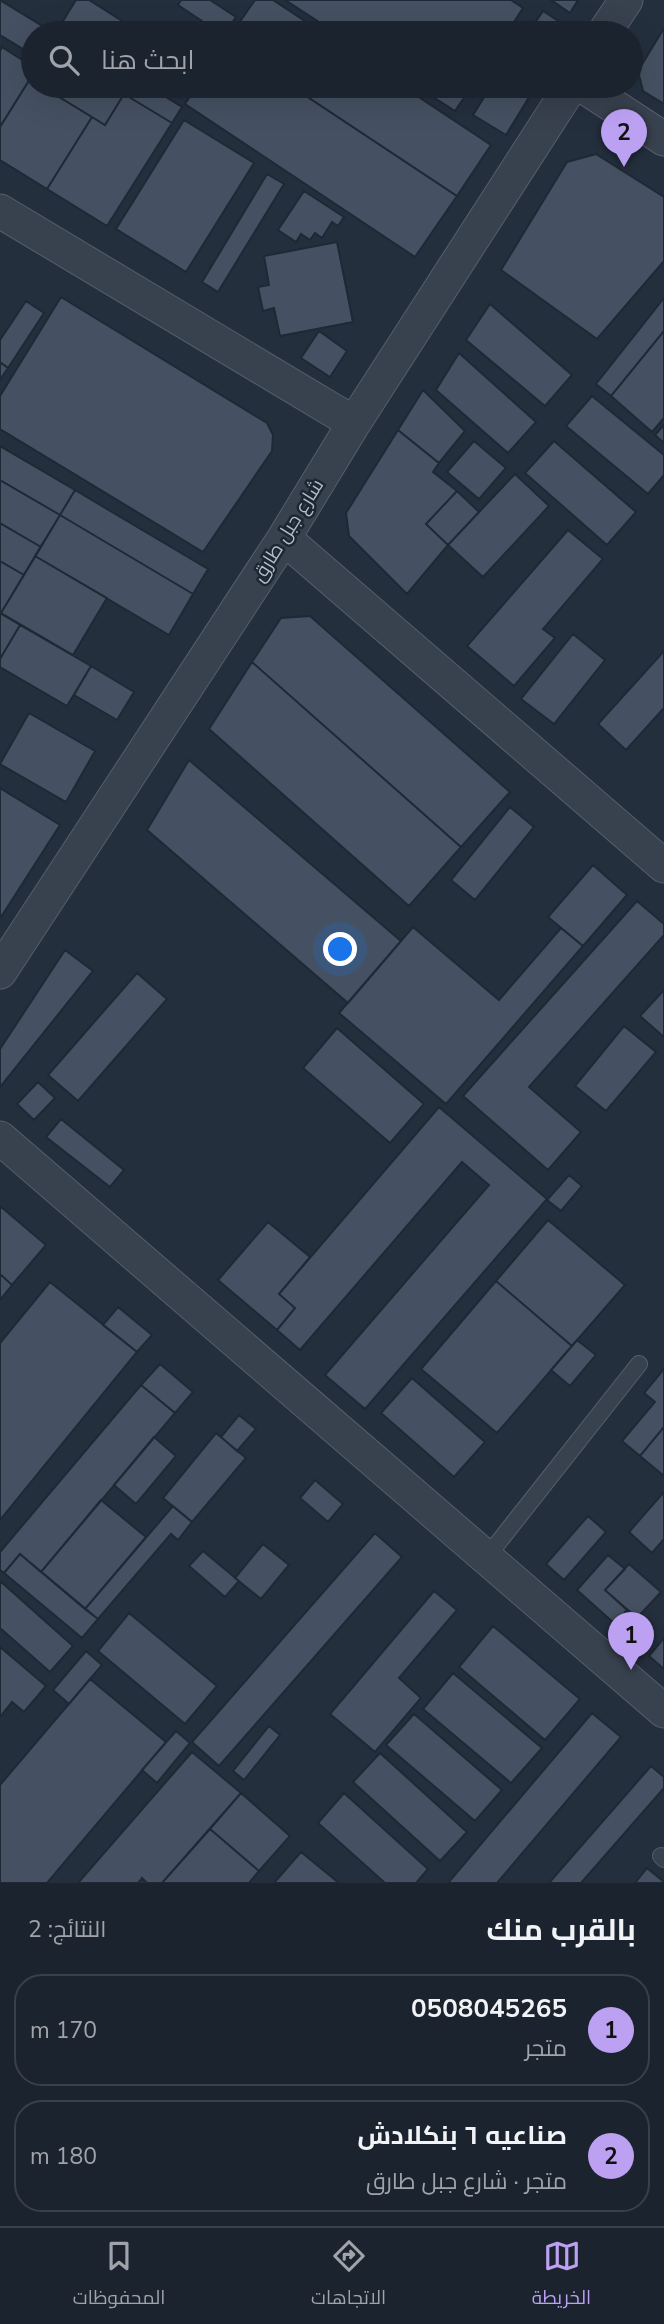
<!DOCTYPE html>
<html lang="ar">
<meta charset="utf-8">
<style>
body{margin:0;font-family:"Nunito Sans",Cairo,sans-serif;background:#242b36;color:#f1f3f6;direction:rtl}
.you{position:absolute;left:341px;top:950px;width:24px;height:24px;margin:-18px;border:5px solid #fff;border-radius:50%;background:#1a73e8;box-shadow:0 0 0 10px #1a73e833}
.badge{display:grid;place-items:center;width:46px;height:46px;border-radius:50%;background:#bca0f2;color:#111;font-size:23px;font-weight:700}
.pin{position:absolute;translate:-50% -58px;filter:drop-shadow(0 2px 4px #0008)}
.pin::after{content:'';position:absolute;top:37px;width:24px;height:21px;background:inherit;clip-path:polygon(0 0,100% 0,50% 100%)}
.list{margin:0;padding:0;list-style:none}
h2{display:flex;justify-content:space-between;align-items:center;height:91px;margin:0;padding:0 28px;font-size:30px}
h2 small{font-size:23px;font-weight:400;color:#a0a4aa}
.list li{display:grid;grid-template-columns:46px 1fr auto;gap:21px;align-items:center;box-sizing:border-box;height:112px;margin:0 14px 14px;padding:0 14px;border:2px solid #39404a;border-radius:28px}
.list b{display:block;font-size:26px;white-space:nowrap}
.list p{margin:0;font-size:23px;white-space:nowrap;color:#a0a4aa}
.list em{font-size:23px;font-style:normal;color:#a0a4aa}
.icon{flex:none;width:38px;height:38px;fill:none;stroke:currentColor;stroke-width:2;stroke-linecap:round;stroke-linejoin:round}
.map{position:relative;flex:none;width:664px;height:1883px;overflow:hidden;direction:ltr}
.search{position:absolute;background:#1b232e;box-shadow:0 7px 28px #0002;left:21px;right:21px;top:21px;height:77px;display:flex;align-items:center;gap:18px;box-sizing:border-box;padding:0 24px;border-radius:38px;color:#a0a4aa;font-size:26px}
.sheet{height:343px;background:#1b232e}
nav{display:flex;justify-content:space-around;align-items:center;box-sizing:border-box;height:98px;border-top:2px solid #39404a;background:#1b232e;font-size:19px;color:#a0a4aa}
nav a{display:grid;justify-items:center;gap:4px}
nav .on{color:#bca0f2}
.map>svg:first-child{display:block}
.building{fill:#455162;stroke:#1f2835;stroke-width:2}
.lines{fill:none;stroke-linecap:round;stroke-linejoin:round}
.lane-casing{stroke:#565f6c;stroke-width:18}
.street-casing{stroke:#565f6c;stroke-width:35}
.lane{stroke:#38414e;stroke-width:16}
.street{stroke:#38414e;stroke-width:33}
.labels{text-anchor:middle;stroke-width:5;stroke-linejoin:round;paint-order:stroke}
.street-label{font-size:19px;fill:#b4bcc9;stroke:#1d2633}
</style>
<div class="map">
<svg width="664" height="1883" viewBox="0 0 664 1883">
<rect width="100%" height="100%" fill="#242f3e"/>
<path class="building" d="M0,0l52,32 -19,1v22l-33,-20z
M76,0h13l52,33h-60l-18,-12z
M181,0h29l26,17 -11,16h-5l-42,-28z
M255,0h18l50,33h-91z
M285,0h226l12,8 -16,25h-171z
M551,0h27l-8,13z
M543,11l23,15 -5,7h-33z
M664,28v76l-21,-13 -5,-20z
M2,47l31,20v7l-33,53v-76z
M30,79l3,2v5h8l51,31 -45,72 -47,-29v-33z
M41,86h25l-7,11z
M66,86h63l-24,39 -46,-28z
M129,86h19l34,21 -10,16 -48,-29z
M163,86h24l-7,11z
M197,86h94l166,110 -42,61 -230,-153z
M291,86h111l89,59 -34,51z
M416,86h56l-17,25z
M491,86h45l-30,49 -33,-20z
M124,94l48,29 -65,103 -60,-37 45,-72 13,8z
M184,120l70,43 -68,109 -70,-43z
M596,154l68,43v64l-67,78 -96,-69 66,-108z
M267,174l17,10 -66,108 -16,-10z
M304,191l40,26 -6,9 -6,-4 -10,16 -7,-5 -5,7 -9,-6 -5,8 -18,-12z
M337,242l16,80 -73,14 -6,-28 -11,3 -5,-24 11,-2 -5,-29z
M61,297l206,126 6,12 -1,16 -69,101 -203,-123v-33z
M664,298v33l-53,65 -15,-12z
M26,301l18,12 -36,55 -8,-6v-22z
M490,304l82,71 -27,31 -79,-66z
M319,331l28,20 -17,26 -29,-19z
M664,331v87l-12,14 -41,-36z
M459,353l77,69 -28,31 -72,-63z
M0,362l8,6 -8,12z
M423,390l42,41 -26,32 -41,-33z
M592,396l72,59v20l-16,19 -82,-68z
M664,425v18l-9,-8z
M398,430l41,33 -6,9 24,19 -31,33 22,21 -41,49 -58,-58 -3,-23z
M474,441l32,27 -27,31 -32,-27z
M554,441l82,71 -29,33 -82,-72z
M0,446l75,44 -15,25 -60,-35z
M515,474l34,32 -66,71 -35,-32z
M0,480l60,35 -19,32 -41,-24z
M75,490l133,79 -15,25 -133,-79z
M457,491l22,21 -31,33 -22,-21z
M60,515l133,79 -24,41 -134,-79z
M0,523l41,24 -17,28 -24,-14z
M568,530l35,29 -60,70 12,9 -41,48 -47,-40z
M35,556l72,42 -34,57 -72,-42z
M0,561l24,14 -23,38h-1z
M0,613l20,12 -20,34z
M310,616l200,176 -49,55 -209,-185 29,-44z
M20,625l71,41 -24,40 -67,-39v-8z
M573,634l32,26 -51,64 -33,-25z
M664,651v57l-38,42 -28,-26z
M252,662l209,185 -52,59 -200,-177z
M91,666l43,26 -17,28 -43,-25z
M29,713l66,38 -29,51 -66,-38z
M189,760l212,181 -53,62 -201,-173z
M0,788l60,37 -59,92 -1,-1z
M510,807l24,20 -59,73 -24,-20z
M593,865l34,30 -44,51 -35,-29z
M637,901l27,23v11l-135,152 52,45 -33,38 -85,-74z
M413,927l86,73 62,-72 22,18 -137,158 -107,-91z
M65,950l28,21 -93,116v-38z
M137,973l30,26 -89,102 -30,-26z
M664,990v47l-24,-21z
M624,1026l32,26 -50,59 -31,-25z
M337,1028l87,76 -34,39 -87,-75z
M38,1082l17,16 -21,22 -17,-16z
M439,1107l108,92 -182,210 -40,-34 164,-190 -27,-23 -162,188 -23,-20 18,-22 -16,-14z
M61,1119l63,51 -14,17 -64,-50z
M569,1175l13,11 -21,25 -14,-11z
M0,1206l46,39 -34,40 -12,-11z
M548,1220l77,65 -53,61 -76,-65z
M268,1222l42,35 -31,37 16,14 -18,22 -59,-50z
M0,1274l12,11 -12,15z
M496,1281l76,65 -75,87 -76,-64z
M50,1282l87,70 -137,168v-177z
M118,1307l34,28 -15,17 -34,-27z
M577,1340l19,15 -26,31 -19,-16z
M160,1364l33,28 -18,21 -34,-28z
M664,1369v58l-24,29 -18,-15 33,-39 -11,-9z
M412,1378l73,64 -31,35 -73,-64z
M141,1385l34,28 -134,159 -21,-18 -16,19 -4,-3v-18z
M239,1415l17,14 -19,22 -16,-14z
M664,1427v49l-24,-20z
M216,1433l30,25 -54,64 -29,-24z
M154,1437l22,19 -40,48 -22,-19z
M315,1480l28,24 -15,18 -28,-24z
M664,1492v47l-12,14 -23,-21z
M101,1500l45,37 -61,72 -44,-37z
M173,1506l19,16 -14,18 -7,-6 -73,85 -13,-10z
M588,1516l18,16 -42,48 -18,-16z
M375,1533l27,24 -183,209 -27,-24z
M263,1544l26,21 -28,34 -26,-21z
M203,1551l36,30 -14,16 -36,-31z
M20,1554l78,65 -16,19 -78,-65z
M608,1555l17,14 -20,21 22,20 -12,14 -38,-34z
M629,1564l32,28 -24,26 -32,-28z
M0,1581l73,65 -23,26 -50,-44z
M434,1591l23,19 -58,68 22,20 -46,54 -45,-38z
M129,1613l88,73 -32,38 -87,-73z
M493,1626l87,73 -35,41 -86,-73z
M664,1638v31l-15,-13z
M0,1647l46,39 -22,26 -12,-10 -12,15z
M86,1651l16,14 -33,39 -16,-14z
M453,1673l89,75 -31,35 -88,-74z
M90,1679l76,63 -119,141h-47v-98z
M592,1713l29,24 -124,146h-49z
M414,1714l88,76 -27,31 -89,-76z
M269,1726l11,9 -36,45 -11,-9z
M176,1731l14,12 -33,40 -15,-13z
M192,1752l49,41 -79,90h-15l-5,-5 -4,5h-60z
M380,1753l87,79 -27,29 -87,-79z
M651,1766l13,11v11l-83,95h-32z
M241,1793l49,43 -31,35 -49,-42z
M344,1793l84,76 -12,14h-31l-67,-60z
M210,1829l49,42 -10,12h-87z
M301,1852l38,31h-65z
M647,1868l17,14v1h-29z"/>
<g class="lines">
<g class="lane-casing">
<path id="lane" d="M486,1558l153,-194
M661,1856l3,3"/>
</g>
<g class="street-casing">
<path id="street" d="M604,33l22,-33
M583,86l81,53
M0,211l354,212
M284,538l380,328
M0,972l284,-434 70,-115 217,-337
M0,1138l664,573"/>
</g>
<use href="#lane" class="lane"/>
<use href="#street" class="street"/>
</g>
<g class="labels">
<g class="street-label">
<text transform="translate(287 530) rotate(-58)" y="7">شارع جبل طارق</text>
</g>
</g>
</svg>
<div class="you"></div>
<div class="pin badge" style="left:631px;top:1670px">1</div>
<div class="pin badge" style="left:624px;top:167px">2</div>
<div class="search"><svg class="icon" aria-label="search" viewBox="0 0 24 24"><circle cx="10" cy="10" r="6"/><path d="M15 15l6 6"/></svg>ابحث هنا</div>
</div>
<section class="sheet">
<h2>بالقرب منك<small>النتائج: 2</small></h2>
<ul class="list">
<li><span class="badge">1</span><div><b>0508045265</b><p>متجر</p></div><em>170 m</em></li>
<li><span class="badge">2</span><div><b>صناعيه ٦ بنكلادش</b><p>متجر · شارع جبل طارق</p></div><em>180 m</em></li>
</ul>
</section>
<nav>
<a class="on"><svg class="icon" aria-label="map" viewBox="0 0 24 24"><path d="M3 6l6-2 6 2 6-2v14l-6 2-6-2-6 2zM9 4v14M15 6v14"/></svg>الخريطة</a>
<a><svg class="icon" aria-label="directions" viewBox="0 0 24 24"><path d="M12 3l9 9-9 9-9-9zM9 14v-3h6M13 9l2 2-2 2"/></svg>الاتجاهات</a>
<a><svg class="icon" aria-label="saved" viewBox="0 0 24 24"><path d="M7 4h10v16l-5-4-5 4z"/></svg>المحفوظات</a>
</nav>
